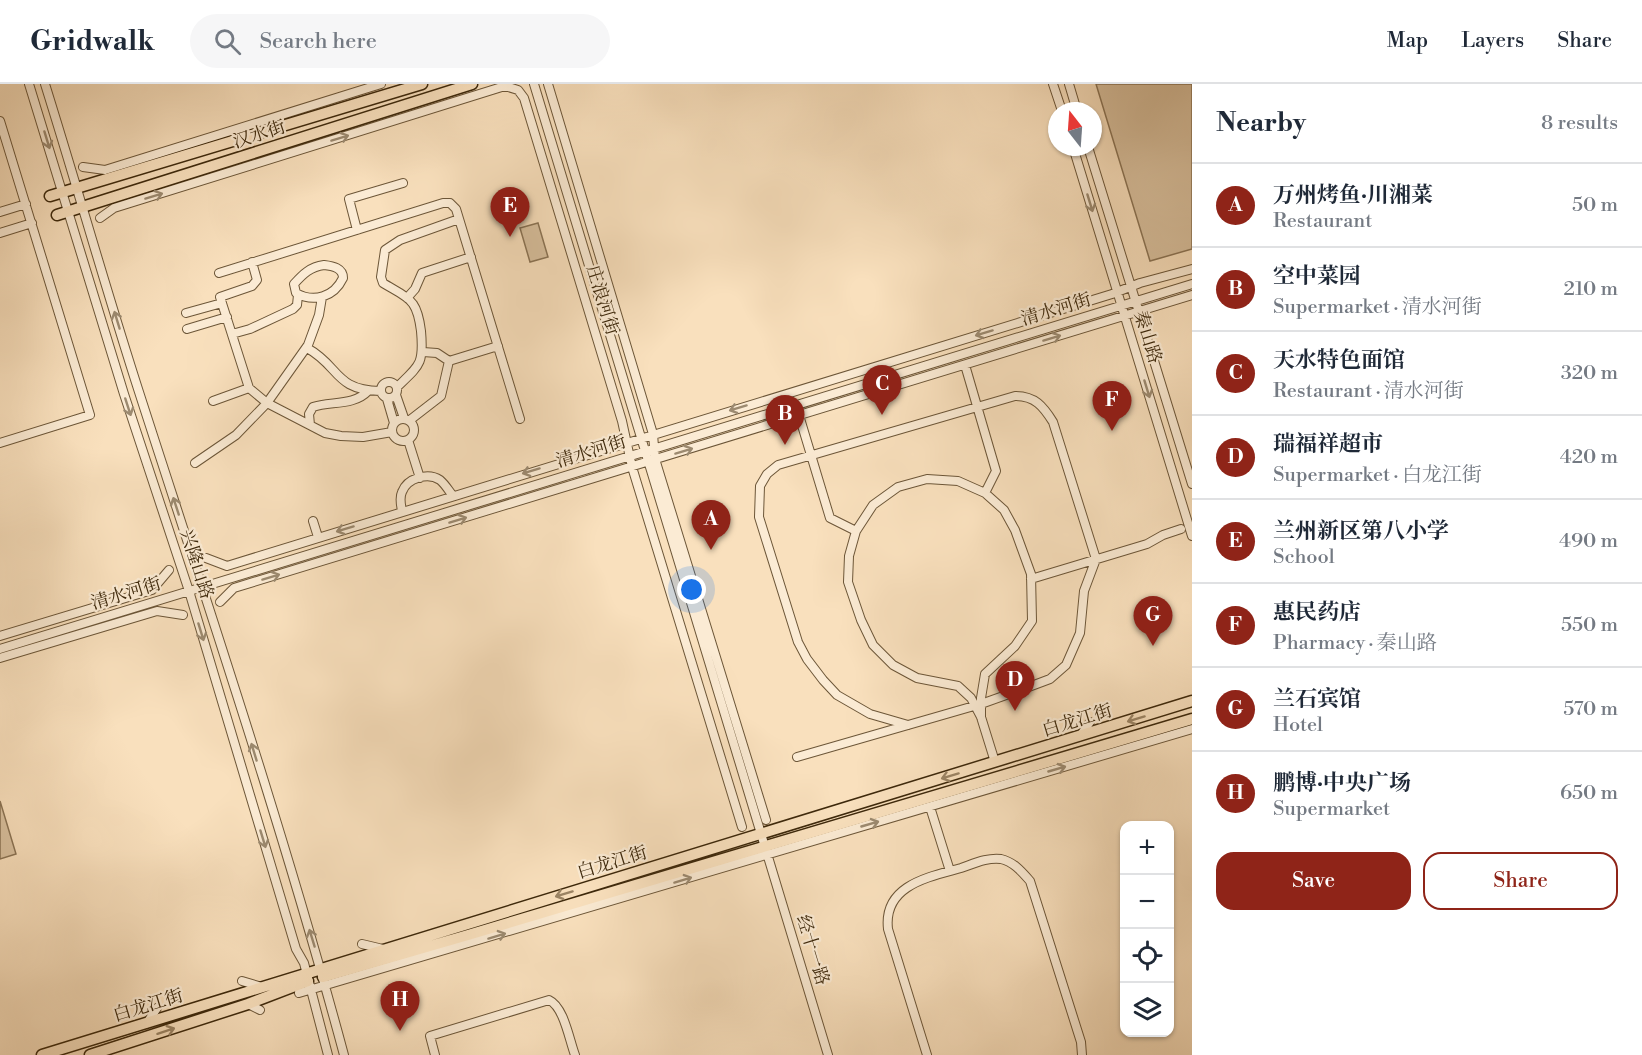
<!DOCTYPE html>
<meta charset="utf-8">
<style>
body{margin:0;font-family:"Libre Bodoni","Noto Serif SC",serif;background:#f6f6f7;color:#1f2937}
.controls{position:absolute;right:18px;bottom:18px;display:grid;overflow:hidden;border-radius:12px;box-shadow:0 2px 4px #0004}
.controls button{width:54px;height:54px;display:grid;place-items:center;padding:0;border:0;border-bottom:2px solid #e0e1e3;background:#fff;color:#1f2937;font:30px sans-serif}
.compass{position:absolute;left:1048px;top:18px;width:54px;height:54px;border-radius:50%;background:#fff;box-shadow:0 2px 4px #0004;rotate:343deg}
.you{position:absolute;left:692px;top:506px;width:21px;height:21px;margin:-15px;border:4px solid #fff;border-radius:50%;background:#1a73e8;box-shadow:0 0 0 9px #1a73e833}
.badge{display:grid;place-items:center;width:39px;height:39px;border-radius:50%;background:#8f2418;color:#fff;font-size:20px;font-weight:700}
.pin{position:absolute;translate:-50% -50px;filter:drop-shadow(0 2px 3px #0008)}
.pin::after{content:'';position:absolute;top:32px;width:21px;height:18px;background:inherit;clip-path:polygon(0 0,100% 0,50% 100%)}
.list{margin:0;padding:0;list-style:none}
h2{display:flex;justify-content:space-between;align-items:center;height:78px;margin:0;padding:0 24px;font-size:26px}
h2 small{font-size:20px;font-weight:400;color:#747a83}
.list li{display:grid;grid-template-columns:39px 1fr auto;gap:18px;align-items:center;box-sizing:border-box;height:84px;padding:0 24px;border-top:2px solid #e0e1e3}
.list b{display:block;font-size:22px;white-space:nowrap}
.list p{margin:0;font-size:20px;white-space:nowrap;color:#747a83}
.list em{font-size:20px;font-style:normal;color:#747a83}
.actions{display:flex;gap:12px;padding:18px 24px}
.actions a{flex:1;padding:14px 0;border:2px solid #8f2418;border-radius:18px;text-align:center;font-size:21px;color:#8f2418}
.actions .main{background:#8f2418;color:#fff}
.icon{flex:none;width:33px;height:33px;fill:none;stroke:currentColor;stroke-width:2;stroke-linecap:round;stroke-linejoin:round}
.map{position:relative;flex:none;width:1192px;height:971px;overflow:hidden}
header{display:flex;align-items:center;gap:36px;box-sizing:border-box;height:84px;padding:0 30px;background:#fff;border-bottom:2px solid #e0e1e3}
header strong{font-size:28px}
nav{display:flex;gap:33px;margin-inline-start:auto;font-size:21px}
.search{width:420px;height:54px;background:#f6f6f7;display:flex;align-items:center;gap:15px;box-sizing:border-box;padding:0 21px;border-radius:33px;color:#747a83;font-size:22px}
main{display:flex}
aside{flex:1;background:#fff}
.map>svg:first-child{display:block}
.green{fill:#d9c19f;stroke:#8b7455;stroke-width:1.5}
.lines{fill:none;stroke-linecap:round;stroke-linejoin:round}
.minor-casing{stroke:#6c5638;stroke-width:10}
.major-casing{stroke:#3d280b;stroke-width:13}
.minor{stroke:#fbebd4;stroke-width:8}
.major{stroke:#f9e0bd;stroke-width:10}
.oneway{stroke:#9c8a70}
.oneway2{stroke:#9b8464}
.labels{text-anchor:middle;stroke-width:4.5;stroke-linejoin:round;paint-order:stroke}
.street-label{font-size:18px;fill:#3d280b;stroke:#fbebd4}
</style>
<header>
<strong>Gridwalk</strong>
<div class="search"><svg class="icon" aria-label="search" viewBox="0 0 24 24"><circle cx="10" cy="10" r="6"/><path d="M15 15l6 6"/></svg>Search here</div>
<nav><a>Map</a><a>Layers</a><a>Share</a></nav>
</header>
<main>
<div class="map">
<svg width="1192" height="971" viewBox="0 0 1192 971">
<rect width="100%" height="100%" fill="#f9e0bd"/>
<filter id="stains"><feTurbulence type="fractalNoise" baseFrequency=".00333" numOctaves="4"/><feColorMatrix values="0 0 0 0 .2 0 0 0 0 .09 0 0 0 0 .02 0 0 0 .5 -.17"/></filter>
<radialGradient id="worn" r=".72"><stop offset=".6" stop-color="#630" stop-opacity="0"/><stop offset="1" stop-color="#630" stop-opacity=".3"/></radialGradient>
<path class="green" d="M1096,0h96v165l-42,12z
M538,139l10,34 -18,5 -10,-34z
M0,717l16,53 -16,5z"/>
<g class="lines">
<g class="minor-casing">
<path id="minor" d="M29,0l95,310 65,197 107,358 8,14 24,92
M45,0c32,102 61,206 94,308 71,220 145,440 205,663
M534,0l294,971
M548,0l105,350 2,25 111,361
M1053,0l9,27
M1069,0l8,27
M0,37l90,294 -90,28
M1073,63l119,389
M1088,63l104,337
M83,83l22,3 276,-86
M0,128l26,-8
M100,134l14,-10 391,-122 13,4 6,8 98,323 10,46 110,360
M357,146l-8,-31 54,-16
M0,149l32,-10
M252,178l5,18 -5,6 -32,11 29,91 18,15 58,30 16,3 22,1 29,-5
M324,181c9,1 19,3 19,13 -9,19 -29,25 -47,15l-2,-9c9,-10 16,-17 30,-19z
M219,189l224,-70h7l6,6 64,210
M407,214l8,-9 7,-16 49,-16
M186,229l36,-10
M187,245l40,-12
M232,250l18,-5 43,-20 4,-4 1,-10
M307,264c33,18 27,42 73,43
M423,268l14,1 12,8
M449,277l49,-15
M965,281l31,106 -11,22
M381 306a8 8 0 1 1 16 0a8 8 0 1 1-16 0Z
M397,303c23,-22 27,-23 24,-56 -1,-8 -3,-20 -8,-27 -6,-9 -21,-15 -30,-21l-2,-6 4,-27 15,-10 59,-21
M396,311l8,23
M387,315l7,24
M213,317l36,-13
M798,328l32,106 26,13
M392 346a11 11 0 1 1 22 0a11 11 0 1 1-22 0Z
M410,336l31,-24 8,-35
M310,341l-1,-11 4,-7c17,-6 41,-1 55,-16
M408,356l12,38
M195,379l41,-28 31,-32 41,-58 11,-30 3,-18
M402,427c-1,-6 -3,-13 0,-19 5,-14 26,-20 38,-12 5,4 9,11 13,16
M313,437l5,16
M206,474l21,8 885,-272 28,-11 52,-14
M1031,495l116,-35 16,-9 18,-6
M220,518l14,-14 958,-293
M0,552l152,-46 17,-20
M0,565l1192,-365
M0,574l157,-47 26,4
M981,633v-19l4,-24 30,-28 17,-25 -1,-47 -16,-44 -11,-20 -19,-17 -27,-12 -31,-2 -29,8 -25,18 -17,26 -7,25 -1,26 13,38 12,25 20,20 24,13 41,8 13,12 10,19 14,45
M1080,652l10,-14
M797,673l184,-53 53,-19 16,-6 16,-14 14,-32 4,-42 12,-32 -43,-137c-10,-16 -18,-26 -38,-26l-237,69 -11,9 -7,12 -1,31 39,125 9,17 16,21 14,15 33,19 38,11
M930,723l20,64
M362,860l21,5
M242,897l20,6
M299,909l893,-264
M248,920l12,6
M147,939l10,-15
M435,971l-5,-19 119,-36c15,7 20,39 26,55
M927,971l-39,-126c-5,-44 41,-52 73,-61 12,-4 27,-11 40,-9 13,3 21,13 29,22l51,161 1,13"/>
</g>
<g class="major-casing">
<path id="major" d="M50,112l372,-112
M57,131l415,-131
M323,893l145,-42 724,-216
M42,971l1150,-354
M90,971l158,-51 60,-23"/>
</g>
<use href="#minor" class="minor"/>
<use href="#major" class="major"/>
</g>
<defs><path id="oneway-shaft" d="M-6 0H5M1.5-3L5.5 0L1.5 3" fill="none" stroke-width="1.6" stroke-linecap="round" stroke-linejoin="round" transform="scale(1.5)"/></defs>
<g class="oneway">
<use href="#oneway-shaft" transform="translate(340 54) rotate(-17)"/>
<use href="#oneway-shaft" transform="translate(47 56) rotate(73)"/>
<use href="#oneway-shaft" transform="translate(154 112) rotate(-17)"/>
<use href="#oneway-shaft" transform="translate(1090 119) rotate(73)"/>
<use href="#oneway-shaft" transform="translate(117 236) rotate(-107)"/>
<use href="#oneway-shaft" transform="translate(984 249) rotate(163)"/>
<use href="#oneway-shaft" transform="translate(1052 254) rotate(-17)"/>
<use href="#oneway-shaft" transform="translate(1147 305) rotate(73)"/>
<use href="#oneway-shaft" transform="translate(128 323) rotate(72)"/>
<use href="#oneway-shaft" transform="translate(738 324) rotate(163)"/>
<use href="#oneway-shaft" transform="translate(684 367) rotate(-17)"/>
<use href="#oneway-shaft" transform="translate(531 387) rotate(163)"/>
<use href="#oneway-shaft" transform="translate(176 422) rotate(-108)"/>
<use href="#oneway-shaft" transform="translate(458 436) rotate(-17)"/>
<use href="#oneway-shaft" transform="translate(345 445) rotate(163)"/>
<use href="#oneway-shaft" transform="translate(271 493) rotate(-17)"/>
<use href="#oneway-shaft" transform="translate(201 548) rotate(73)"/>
<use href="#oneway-shaft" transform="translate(254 668) rotate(-107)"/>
<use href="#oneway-shaft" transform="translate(1057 685) rotate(-16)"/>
<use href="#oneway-shaft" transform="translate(870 740) rotate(-16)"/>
<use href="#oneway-shaft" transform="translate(263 755) rotate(73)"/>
<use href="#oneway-shaft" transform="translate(683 796) rotate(-17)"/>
<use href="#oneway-shaft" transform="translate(497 852) rotate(-17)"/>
<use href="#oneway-shaft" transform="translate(312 854) rotate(-107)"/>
</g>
<g class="oneway2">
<use href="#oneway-shaft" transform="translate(1136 635) rotate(163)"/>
<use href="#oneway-shaft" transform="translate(950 692) rotate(163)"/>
<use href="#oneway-shaft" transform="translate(564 810) rotate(163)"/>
<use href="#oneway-shaft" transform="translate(166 947) rotate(-18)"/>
</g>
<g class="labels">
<g class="street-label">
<text transform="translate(259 50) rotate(-18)" y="6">汉水街</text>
<text transform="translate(603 216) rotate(73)" y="6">庄浪河街</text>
<text transform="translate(1056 225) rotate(-17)" y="6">清水河街</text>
<text transform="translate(1148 253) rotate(73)" y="6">秦山路</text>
<text transform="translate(591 367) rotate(-17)" y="6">清水河街</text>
<text transform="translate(197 480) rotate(72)" y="6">兴隆山路</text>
<text transform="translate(126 509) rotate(-17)" y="6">清水河街</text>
<text transform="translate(1077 636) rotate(-17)" y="6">白龙江街</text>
<text transform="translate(612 778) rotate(-17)" y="6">白龙江街</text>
<text transform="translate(813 866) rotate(73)" y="6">经十一路</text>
<text transform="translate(148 921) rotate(-17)" y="6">白龙江街</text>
</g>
</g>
<rect width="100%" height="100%" filter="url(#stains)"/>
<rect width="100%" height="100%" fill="url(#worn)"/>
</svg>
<div class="controls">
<button>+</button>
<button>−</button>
<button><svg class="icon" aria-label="locate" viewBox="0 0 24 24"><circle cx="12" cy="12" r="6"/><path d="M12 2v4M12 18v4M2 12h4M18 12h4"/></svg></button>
<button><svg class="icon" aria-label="layers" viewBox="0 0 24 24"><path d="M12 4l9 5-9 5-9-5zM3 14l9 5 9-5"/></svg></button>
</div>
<svg class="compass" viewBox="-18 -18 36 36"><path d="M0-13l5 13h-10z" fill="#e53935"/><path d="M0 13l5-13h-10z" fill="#747a83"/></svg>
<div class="you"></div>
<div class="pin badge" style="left:711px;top:466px">A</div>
<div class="pin badge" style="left:785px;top:361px">B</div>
<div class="pin badge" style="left:882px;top:331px">C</div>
<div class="pin badge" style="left:1015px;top:627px">D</div>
<div class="pin badge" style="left:510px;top:153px">E</div>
<div class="pin badge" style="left:1112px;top:347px">F</div>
<div class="pin badge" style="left:1153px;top:562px">G</div>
<div class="pin badge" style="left:400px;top:947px">H</div>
</div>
<aside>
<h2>Nearby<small>8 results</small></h2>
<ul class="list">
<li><span class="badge">A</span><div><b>万州烤鱼·川湘菜</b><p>Restaurant</p></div><em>50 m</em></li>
<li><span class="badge">B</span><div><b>空中菜园</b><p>Supermarket · 清水河街</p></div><em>210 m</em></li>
<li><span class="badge">C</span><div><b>天水特色面馆</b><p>Restaurant · 清水河街</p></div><em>320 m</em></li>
<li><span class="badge">D</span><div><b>瑞福祥超市</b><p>Supermarket · 白龙江街</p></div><em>420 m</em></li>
<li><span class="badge">E</span><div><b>兰州新区第八小学</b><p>School</p></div><em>490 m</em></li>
<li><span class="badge">F</span><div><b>惠民药店</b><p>Pharmacy · 秦山路</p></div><em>550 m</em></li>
<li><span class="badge">G</span><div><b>兰石宾馆</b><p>Hotel</p></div><em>570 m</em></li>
<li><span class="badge">H</span><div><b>鹏博·中央广场</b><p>Supermarket</p></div><em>650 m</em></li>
</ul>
<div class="actions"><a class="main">Save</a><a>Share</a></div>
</aside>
</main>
